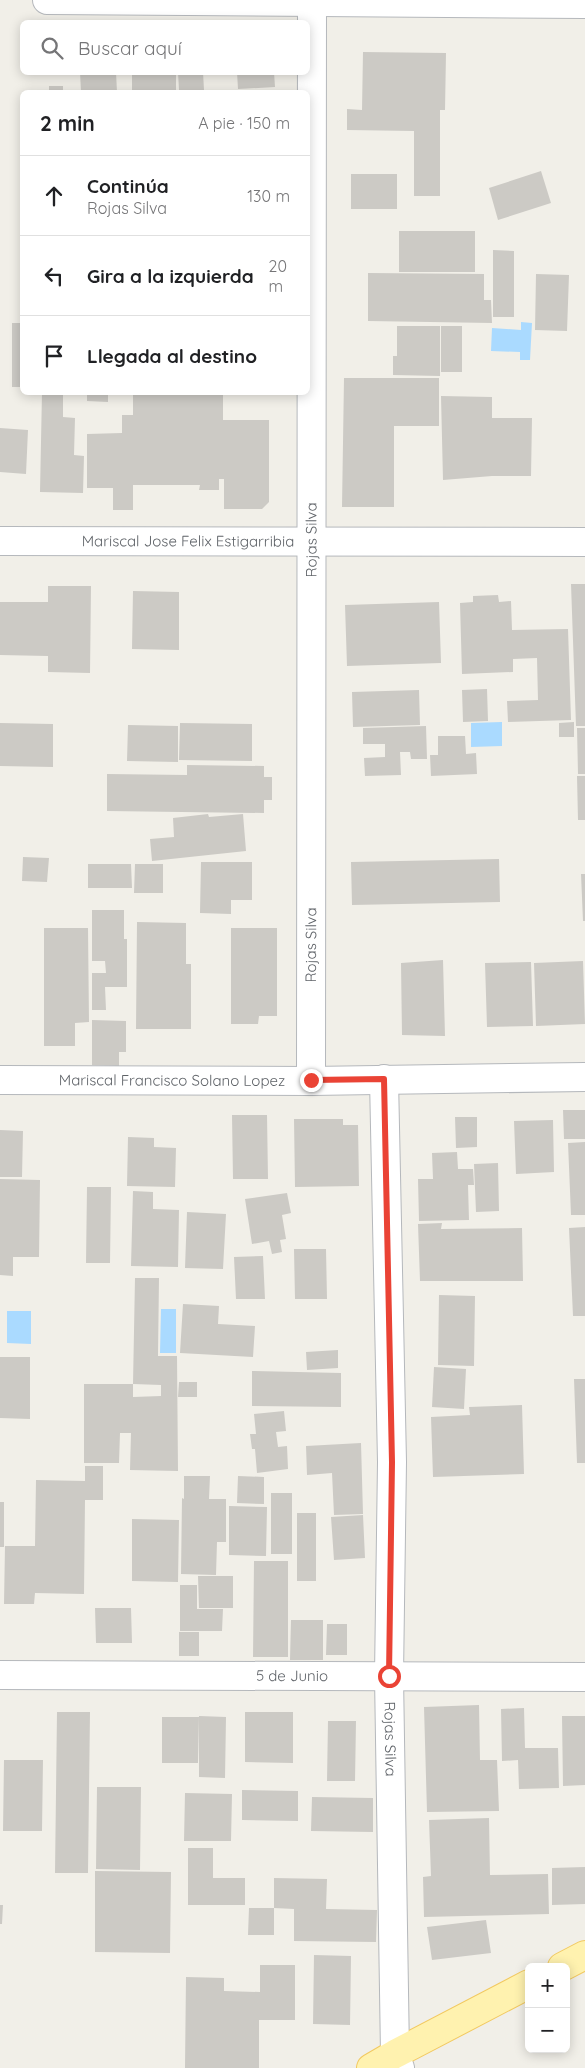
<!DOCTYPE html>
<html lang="es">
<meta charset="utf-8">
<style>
body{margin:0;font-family:Quicksand,sans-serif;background:#f2f2f2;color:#202124}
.controls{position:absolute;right:15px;bottom:15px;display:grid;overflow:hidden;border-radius:8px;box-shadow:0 2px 12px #0003}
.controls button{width:45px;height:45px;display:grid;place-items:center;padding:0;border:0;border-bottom:1px solid #e0e0e0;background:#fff;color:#202124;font:25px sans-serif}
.stop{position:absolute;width:15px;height:15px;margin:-11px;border:4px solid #ea4335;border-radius:50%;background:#fff}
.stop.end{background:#ea4335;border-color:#fff;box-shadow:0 1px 5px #0008}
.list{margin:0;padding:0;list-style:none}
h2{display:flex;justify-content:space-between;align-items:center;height:65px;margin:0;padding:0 20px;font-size:21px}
h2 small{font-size:16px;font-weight:400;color:#757577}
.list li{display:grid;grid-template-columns:32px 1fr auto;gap:15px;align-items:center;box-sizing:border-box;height:80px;padding:0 20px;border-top:1px solid #e0e0e0}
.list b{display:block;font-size:19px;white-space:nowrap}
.list p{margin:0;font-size:16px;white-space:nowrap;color:#757577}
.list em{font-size:16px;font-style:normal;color:#757577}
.icon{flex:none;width:28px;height:28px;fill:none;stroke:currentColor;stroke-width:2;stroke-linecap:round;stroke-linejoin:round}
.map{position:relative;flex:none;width:585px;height:2068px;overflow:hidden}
.search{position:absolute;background:#fff;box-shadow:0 2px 12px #0003;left:20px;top:20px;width:290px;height:55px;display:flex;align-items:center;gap:12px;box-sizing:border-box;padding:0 18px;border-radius:8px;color:#757577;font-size:19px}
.panel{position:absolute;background:#fff;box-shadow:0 2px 12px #0003;left:20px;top:90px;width:290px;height:305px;border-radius:8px}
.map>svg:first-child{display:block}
.water{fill:#aadaff}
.building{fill:#cccac5;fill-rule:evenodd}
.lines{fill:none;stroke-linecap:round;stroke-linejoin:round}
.minor-casing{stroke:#b5b8bc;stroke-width:30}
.major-casing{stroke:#f2c960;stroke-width:30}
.minor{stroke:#fff;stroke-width:28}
.major{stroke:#fff2af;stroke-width:28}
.route{stroke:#ea4335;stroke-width:6}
.labels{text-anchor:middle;stroke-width:4;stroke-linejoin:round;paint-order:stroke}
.street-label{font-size:15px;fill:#5f6368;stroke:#fff}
</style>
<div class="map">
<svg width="585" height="2068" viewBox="0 0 585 2068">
<rect width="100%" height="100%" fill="#f1efe8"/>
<path class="water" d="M521,322l11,1 -2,37h-10v-8l-29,-1 1,-23 29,2z
M502,722v24l-31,1v-24z
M161,1309h15v44h-16z
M7,1311h24v33l-24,-1z"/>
<path class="building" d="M363,52l83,1 -1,57h-5v86h-26v-65l-67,-1v-21l15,1z
M80,72h36l1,20h-36z
M132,72h44v20h-44z
M178,72h25l1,18h-25z
M237,72h37l1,15 -37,2z
M49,86h14v6h-14z
M225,90v2h-22v-1z
M541,171l10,32 -53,17 -9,-32z
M351,174h46v35h-46z
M399,231h76v41h-76z
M493,250l21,1v66h-21z
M368,273l116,1v26h7l1,23 -124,-2z
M536,274l33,1 -2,56 -32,-1z
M12,323h10v64h-10z
M397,326h43v50l-47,-1v-19h4z
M441,326h21v46h-21z
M344,378h95v48h-45v81h-52z
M42,392h21v25l12,1 -1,37 10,1 -1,37 -43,-1z
M87,392h21v10l-21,-1z
M133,392h90v28h46v82l-7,7h-38v-30h-5v11h-20l1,-5h-67v25h-20v-22h-26v-54l35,-1v-18h11z
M441,396l51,1v21h40l-1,58h-39l-49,4z
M0,428l28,2 -2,44 -26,-2z
M571,584h14v142h-9z
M48,586h43l-1,87 -42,-1v-16l-48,-1v-53h48z
M133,591l46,1v58l-47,-1z
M498,595l1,7 12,-1 1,29 56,-1 3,91 -63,2 -1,-21 31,-1 -1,-42 -24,1v13l-51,2 -2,-71 13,-1v-6z
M439,602l2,61 -94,3 -2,-61z
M487,689l1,32 -25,1 -1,-32z
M419,690l1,35 -67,2 -1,-35z
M574,722v15h-15v-14z
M0,723l53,1v43l-53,-1z
M180,723l72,1v37l-73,-1z
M128,725l50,1v36l-51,-1z
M426,726l1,33h-16l-1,-7h-10l1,23 -36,1 -1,-18 21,-1v-13h-22v-16z
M577,728h8v46h-7z
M438,736h27l1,18 10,-1 1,21 -46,2 -1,-21h8z
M187,765l77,1v11h8v23h-8v13l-157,-2v-37l80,1z
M577,776h8v44h-7z
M208,814l1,3 34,-3 3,37 -94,10 -2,-22 24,-2 -1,-19z
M23,857l26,1 -2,24 -25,-1z
M499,859l1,43 -148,3 -1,-43z
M201,862h51v38h-21v14l-31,-1z
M88,864h43l1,24h-44z
M135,864h28v29h-29z
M581,874h4v47h-2z
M92,910h32v29h3v48h-22l1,23h-14v-37h14l-1,-12h-13z
M137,922l49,1v41h5v65h-55z
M44,928h44l1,94 -14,1v23h-31z
M231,928h46v88h-18l-1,8h-27z
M443,960l2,76 -43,-1 -1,-72z
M583,961l2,63 -49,2 -2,-63z
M531,962l2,64 -46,1 -2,-64z
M92,1020l34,1v31h-7v14l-27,-1z
M563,1110h22v29h-21z
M232,1115h35l1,64h-35z
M455,1117h22v30l-21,1z
M294,1119h49v6h15l1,61 -64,1z
M553,1120l1,52 -38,2 -2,-53z
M0,1130l23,1 -1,46h-22z
M128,1137l26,1v9l22,1 -1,39 -48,-1z
M585,1142v73h-14l-3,-72z
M457,1152l1,17h15l1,16h-6l1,35 -50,1 -1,-42h15l-1,-26z
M498,1163l1,48 -23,1 -2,-48z
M0,1179l40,1 -1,77h-26v19l-13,-1z
M87,1187h24l-1,76h-24z
M133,1191l20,1v17l26,1 -1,57 -47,-1z
M287,1193l4,20 -9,2 4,24 -6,1 2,12 -10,2 -3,-13 -17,3 -7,-45z
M187,1212l39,2 -3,55 -38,-1z
M442,1223l-1,6 81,-1 1,53h-103l-2,-57z
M585,1227v89h-12l-4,-88z
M294,1249h32l1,50h-32z
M263,1256l2,43h-29l-2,-42z
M135,1278h24l-1,78h19l1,115 -48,-1 1,-37h-11l-1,30h-35v-79h49zM133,1384l28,1v11l-28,1z
M439,1295l36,1 -1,70 -36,-1z
M183,1304l36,2 -1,18 37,2 -2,31 -73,-4z
M338,1350v18l-31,2 -1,-18z
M0,1357h30v62l-30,-1z
M434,1367l32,2 -2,40 -32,-2z
M252,1371l89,2v34l-89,-1z
M574,1379h11v84h-8z
M179,1382h18v15h-19z
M522,1405l2,69 -91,3 -2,-60 39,-2 -1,-8z
M284,1411l2,20 -10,1 2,15 9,-1 1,23 -31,4 -2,-24h-3l-2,-15h6l-2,-20z
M361,1443l2,71 -29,1 -2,-42 -25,2 -1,-29z
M85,1466h18v34h-18l-1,94 -49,-1 -1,11h-30l1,-58h30l1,-66 49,1z
M184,1476h26l-1,23h17v43h-9l-1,33 -35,-1 1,-76 2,1z
M238,1476l26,1v27l-27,-1z
M271,1493h21v61h-21z
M0,1502h4v45h-4z
M229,1506l38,1 -1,49 -37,-1z
M297,1513h19v68h-19z
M363,1515l2,43 -31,2 -3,-43z
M132,1519l47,1 -1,62 -46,-1z
M254,1561h34v96h-35z
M198,1576h35v32h-34z
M180,1585h17v24h26l-1,22h-42z
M95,1608h36l1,35h-36z
M291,1620h32v40h-33z
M327,1624h20v31h-21z
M179,1632h20v24h-20z
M479,1705l1,55h17l2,51 -72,1 -3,-105z
M524,1708l1,40h33l1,40 -40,1 -1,-29 -16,1 -1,-52z
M57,1712h33l-2,161h-33z
M245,1712h48v51l-48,-1z
M199,1716l27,1 -1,61 -26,-1z
M562,1716h23v69l-22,1z
M162,1717h37l-1,46h-36z
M328,1721h28l-1,60h-28z
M4,1760h39l-1,71h-39z
M97,1787h44l-1,83 -44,-1z
M242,1790l56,1v30l-56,-1z
M185,1793l47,1 -1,47h-47z
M312,1797l61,1v34l-62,-1z
M489,1818l1,57 58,-1 1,40 -125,3 -1,-40 8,-1 -2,-56z
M188,1848h25v30h32v27h-57z
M585,1867v37l-33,1v-37z
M95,1871l76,1 -1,81 -75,-1z
M274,1878l53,1 -1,30 51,1 -1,32 -82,-1v-32l-20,-1z
M0,1905h3l-1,19h-2z
M249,1908h25v27h-26z
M486,1920l5,33 -59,7 -5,-33z
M314,1955l37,1 -1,69 -37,-1z
M260,1965h35v55h-36v48h-74l1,-91 38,1v13l36,1z"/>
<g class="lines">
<g class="minor-casing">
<g id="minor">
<path d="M47,0l538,4"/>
<path id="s1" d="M0,541l585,1"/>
<path id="s2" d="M384,1079l8,383 -3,214 6,378 5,14"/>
<path id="s3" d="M0,1080l311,1 274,-4"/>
<path id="s4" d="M311,1081l1,-1081"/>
<path id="s5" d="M0,1675l585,2"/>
</g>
</g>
<g class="major-casing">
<path id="major" d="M562,1967l23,-12
M371,2068l24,-14 134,-70"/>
</g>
<use href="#minor" class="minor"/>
<use href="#major" class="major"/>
</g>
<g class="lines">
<path class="route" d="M311,1080l73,-1 8,383 -3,214"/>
</g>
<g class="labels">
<g class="street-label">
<text dy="5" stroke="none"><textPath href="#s4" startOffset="541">Rojas Silva</textPath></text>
<text dy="5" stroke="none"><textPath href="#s1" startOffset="188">Mariscal Jose Felix Estigarribia</textPath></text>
<text dy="5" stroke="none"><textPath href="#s4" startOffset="136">Rojas Silva</textPath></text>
<text dy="5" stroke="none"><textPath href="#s3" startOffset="172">Mariscal Francisco Solano Lopez</textPath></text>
<text dy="5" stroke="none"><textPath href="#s5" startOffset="292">5 de Junio</textPath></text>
<text dy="5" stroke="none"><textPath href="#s2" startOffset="660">Rojas Silva</textPath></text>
</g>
</g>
</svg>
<div class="controls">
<button>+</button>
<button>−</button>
</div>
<div class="stop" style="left:389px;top:1676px"></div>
<div class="stop end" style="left:311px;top:1080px"></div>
<div class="search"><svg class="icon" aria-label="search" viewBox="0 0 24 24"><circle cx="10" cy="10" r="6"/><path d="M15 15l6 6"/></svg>Buscar aquí</div>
<section class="panel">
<h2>2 min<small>A pie · 150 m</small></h2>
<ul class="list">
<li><svg class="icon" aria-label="ahead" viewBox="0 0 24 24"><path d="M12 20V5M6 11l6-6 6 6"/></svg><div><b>Continúa</b><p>Rojas Silva</p></div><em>130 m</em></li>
<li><svg class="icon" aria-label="left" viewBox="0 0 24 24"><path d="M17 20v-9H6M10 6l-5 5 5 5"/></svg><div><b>Gira a la izquierda</b></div><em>20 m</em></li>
<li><svg class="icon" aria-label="arrive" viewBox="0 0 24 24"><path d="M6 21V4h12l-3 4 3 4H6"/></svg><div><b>Llegada al destino</b></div></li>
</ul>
</section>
</div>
